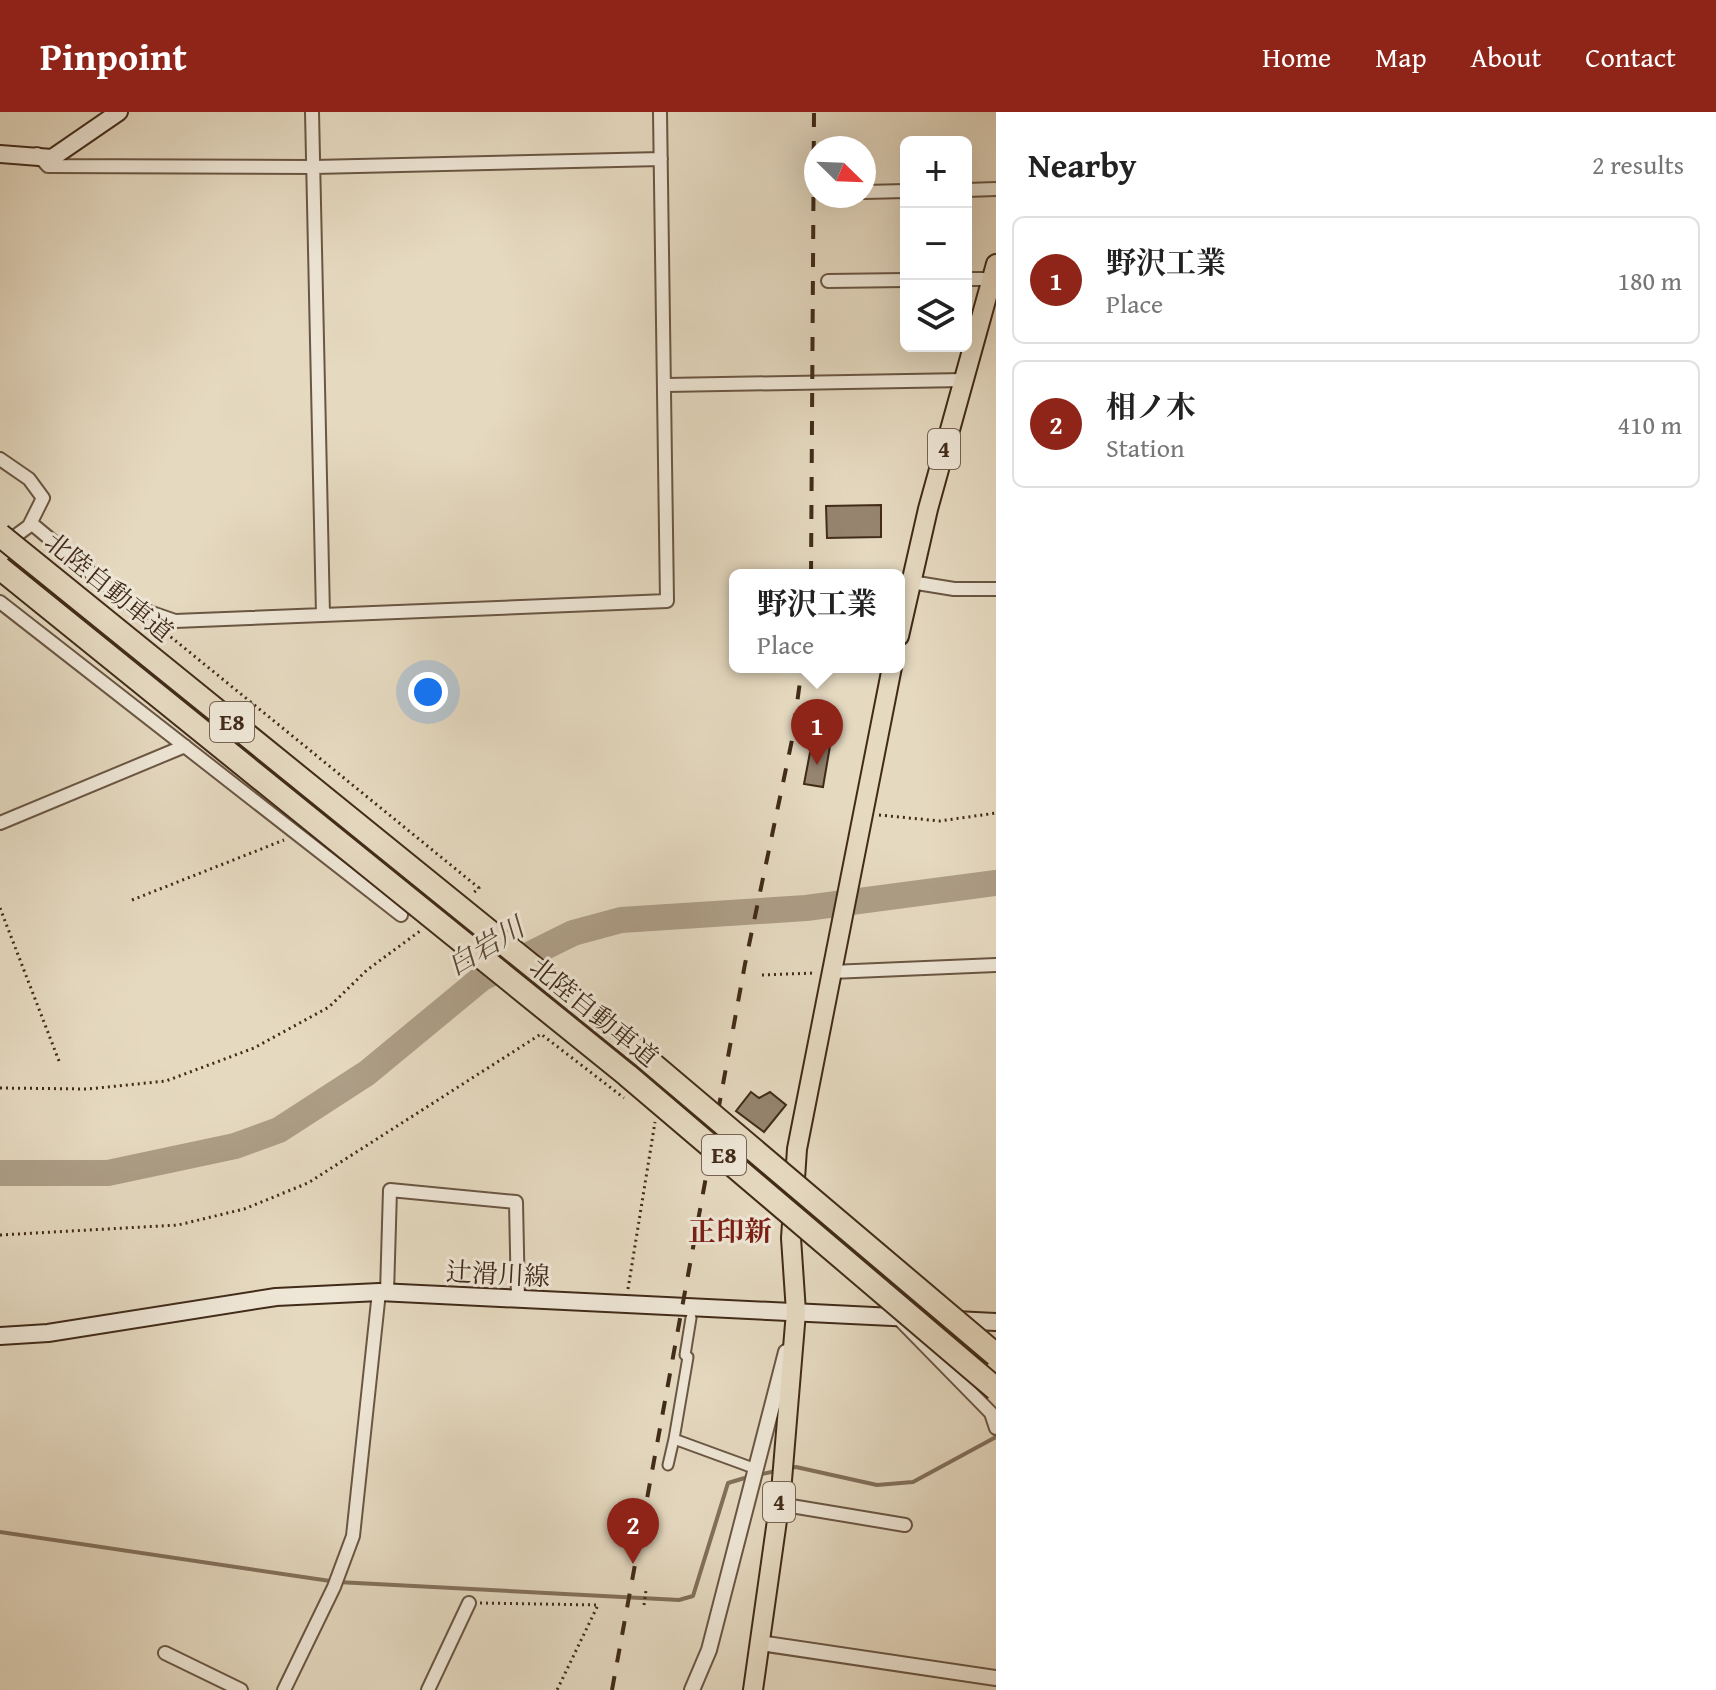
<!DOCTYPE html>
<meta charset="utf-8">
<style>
body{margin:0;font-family:"Gentium Book Plus","Noto Serif JP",serif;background:#f6f6f6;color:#222}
.controls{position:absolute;right:24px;top:24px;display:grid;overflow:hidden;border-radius:12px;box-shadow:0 8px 32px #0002}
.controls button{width:72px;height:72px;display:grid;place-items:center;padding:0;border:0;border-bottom:2px solid #e0e0e0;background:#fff;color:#222;font:40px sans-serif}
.compass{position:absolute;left:804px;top:24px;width:72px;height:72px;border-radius:50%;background:#fff;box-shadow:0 8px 32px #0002;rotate:113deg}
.you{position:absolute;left:428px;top:580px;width:28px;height:28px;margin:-20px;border:6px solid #fff;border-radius:50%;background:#1a73e8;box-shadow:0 0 0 12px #1a73e833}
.badge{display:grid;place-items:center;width:52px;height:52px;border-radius:50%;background:#8f2418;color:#fff;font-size:26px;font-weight:700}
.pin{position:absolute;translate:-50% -66px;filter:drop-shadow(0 2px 4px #0008)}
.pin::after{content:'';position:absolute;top:42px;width:28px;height:24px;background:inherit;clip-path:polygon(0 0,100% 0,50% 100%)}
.popup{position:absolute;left:729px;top:457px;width:176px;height:104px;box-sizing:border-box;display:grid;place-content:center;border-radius:12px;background:#fff;filter:drop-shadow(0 2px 6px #0005);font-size:26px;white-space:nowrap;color:#767676}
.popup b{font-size:30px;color:#222}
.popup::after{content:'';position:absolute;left:50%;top:100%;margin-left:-16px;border:16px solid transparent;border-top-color:#fff}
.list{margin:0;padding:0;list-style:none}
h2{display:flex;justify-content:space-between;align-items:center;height:104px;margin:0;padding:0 32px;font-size:34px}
h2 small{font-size:26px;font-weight:400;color:#767676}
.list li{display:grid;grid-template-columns:52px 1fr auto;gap:24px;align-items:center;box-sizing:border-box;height:128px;margin:0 16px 16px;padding:0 16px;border:2px solid #e0e0e0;border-radius:12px}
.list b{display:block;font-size:30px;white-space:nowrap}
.list p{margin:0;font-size:26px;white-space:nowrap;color:#767676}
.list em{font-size:26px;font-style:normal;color:#767676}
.icon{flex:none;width:44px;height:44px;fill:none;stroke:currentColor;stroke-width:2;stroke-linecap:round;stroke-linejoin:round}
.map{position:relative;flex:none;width:996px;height:1578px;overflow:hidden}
header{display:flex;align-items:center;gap:48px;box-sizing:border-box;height:112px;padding:0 40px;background:#8f2418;color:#fff}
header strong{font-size:38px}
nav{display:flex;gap:44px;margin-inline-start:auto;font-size:28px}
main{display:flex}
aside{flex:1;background:#fff}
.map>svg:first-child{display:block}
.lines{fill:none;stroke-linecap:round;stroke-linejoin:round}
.stream{stroke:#82705b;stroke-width:4}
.river{stroke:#ad9e87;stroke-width:26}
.building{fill:#968570;stroke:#412b19;stroke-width:2}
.pedestrian-casing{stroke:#6a5643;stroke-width:13}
.minor-casing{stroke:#6a5643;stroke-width:16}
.tertiary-casing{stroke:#6a5643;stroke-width:18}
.secondary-casing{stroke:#412b19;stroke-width:20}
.primary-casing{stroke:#412b19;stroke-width:22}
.path{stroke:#412b19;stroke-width:3;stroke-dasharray:2 4;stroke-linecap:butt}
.pedestrian{stroke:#eee6d6;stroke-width:9}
.minor{stroke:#eee6d6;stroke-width:12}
.tertiary{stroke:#eee6d6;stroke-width:14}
.secondary{stroke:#eee6d6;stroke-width:16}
.primary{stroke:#e5d9c0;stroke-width:18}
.rail{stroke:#412b19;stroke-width:4;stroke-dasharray:14 14;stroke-linecap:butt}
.motorway-bridge-casing{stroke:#412b19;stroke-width:26;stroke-linecap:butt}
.motorway-bridge{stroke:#e5d9c0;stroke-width:22}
.labels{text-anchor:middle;stroke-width:6;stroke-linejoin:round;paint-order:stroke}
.shield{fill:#eee6d6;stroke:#756352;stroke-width:2}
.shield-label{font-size:24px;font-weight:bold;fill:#412b19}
.street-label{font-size:26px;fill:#412b19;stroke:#eee6d6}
.water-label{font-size:28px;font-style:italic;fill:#5c4834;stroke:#eee6d6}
.neighbourhood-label{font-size:28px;font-weight:bold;fill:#7a1f14;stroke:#eee6d6}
</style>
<header>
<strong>Pinpoint</strong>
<nav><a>Home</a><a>Map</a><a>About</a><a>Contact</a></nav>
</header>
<main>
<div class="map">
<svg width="996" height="1578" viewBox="0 0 996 1578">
<rect width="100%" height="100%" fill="#e5d9c0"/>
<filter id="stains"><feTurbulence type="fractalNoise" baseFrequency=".0025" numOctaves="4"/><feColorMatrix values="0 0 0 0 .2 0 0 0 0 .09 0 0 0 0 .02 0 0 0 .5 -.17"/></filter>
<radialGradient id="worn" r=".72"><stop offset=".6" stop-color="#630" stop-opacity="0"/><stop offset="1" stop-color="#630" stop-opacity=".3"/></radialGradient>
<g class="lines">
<path class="stream" d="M788,1356l8,-1 81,18 36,-3 83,-45
M757,1363l19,-4
M0,1420l337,50 342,18 14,-4 35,-113 20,-6"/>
<path class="river" d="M0,1061h108l127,-27 44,-16 88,-57 115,-95 91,-45 48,-13 185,-12 190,-25"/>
</g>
<path class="building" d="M881,393v32l-54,1 -1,-32z
M812,630l18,4 -7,41 -19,-3z
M751,980l8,6 11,-6 16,13 -22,27 -28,-21z"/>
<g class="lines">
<g class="pedestrian-casing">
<path id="pedestrian" d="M674,1327l14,-82 -3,-2 6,-37
M668,1353l6,-26 82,30"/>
</g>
<g class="minor-casing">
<path id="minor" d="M312,0l11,503
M37,42l11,12 266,1 347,-8
M966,78l30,-1
M864,80l42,-1
M966,167h26
M828,169l78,-1
M666,273l298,-5
M0,347l29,20 14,19 -14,28 -23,17
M31,411l98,82 46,16 492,-20 -7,-489
M911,470l43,7h42
M0,490l401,313
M0,711l185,-77
M831,860l165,-7
M387,1181l3,-103 126,12 2,97
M898,1206l93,95 5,15
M779,1392l126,21
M165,1541l76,37
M284,1578l50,-103 19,-51 26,-244
M428,1578l41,-87"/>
</g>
<g class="tertiary-casing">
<path id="tertiary" d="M760,1531l236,35
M692,1578l17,-40 77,-298"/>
</g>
<g class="secondary-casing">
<path id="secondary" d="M0,42l52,4 67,-46
M0,1224l48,-3 228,-36 103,-5 617,30"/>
</g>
<g class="primary-casing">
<path id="primary" d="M899,524l29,-127 68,-245
M753,1578l28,-198 15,-180 -5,-74 6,-89 95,-482"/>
</g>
<path class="path" d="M166,521l313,255 -7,6
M879,703l61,6 56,-8
M132,788l152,-60
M0,796l59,153
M762,863l53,-2
M0,976l88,1 78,-8 88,-33 75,-41 38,-37 53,-39
M0,1123l178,-10 66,-16 64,-26 233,-149 83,64
M628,1177l27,-167
M480,1491l118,2 -41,85
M644,1493l2,-15"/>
<use href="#pedestrian" class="pedestrian"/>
<use href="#minor" class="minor"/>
<use href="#tertiary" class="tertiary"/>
<use href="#secondary" class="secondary"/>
<use href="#primary" class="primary"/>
<path class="rail" d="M811,463l3,-463
M612,1578l133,-726 47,-224 10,-73"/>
<g class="motorway-bridge-casing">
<path id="motorway-bridge" d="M0,423l643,521 353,299
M0,456l627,507 369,314"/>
</g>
<use href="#motorway-bridge" class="motorway-bridge"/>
</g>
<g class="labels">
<g class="shield">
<rect x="928" y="317" width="32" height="40" rx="6"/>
<rect x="210" y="590" width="44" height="40" rx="6"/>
<rect x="702" y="1023" width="44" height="40" rx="6"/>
<rect x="763" y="1370" width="32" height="40" rx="6"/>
</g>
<g class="shield-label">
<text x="944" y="345">4</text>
<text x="232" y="618">E8</text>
<text x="724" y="1051">E8</text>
<text x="779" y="1398">4</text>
</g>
<g class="street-label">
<text transform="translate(109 475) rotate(39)" y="9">北陸自動車道</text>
<text transform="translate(594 900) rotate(39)" y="9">北陸自動車道</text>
<text transform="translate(498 1162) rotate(3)" y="9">辻滑川線</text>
</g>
<g class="water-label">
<text transform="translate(485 834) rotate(-31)" y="10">白岩川</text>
</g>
<g class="neighbourhood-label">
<text x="730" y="1129">正印新</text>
</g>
</g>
<rect width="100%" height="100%" filter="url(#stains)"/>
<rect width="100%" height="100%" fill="url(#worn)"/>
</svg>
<div class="controls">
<button>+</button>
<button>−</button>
<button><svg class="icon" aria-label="layers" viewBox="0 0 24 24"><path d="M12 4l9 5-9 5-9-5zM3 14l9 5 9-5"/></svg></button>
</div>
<svg class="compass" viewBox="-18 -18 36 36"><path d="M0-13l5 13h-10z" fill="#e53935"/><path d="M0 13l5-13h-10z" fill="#767676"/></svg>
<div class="you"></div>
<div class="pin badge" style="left:817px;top:653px">1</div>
<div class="popup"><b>野沢工業</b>Place</div>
<div class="pin badge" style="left:633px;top:1452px">2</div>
</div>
<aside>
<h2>Nearby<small>2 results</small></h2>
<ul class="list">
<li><span class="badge">1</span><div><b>野沢工業</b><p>Place</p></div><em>180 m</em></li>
<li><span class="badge">2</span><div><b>相ノ木</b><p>Station</p></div><em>410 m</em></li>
</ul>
</aside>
</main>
